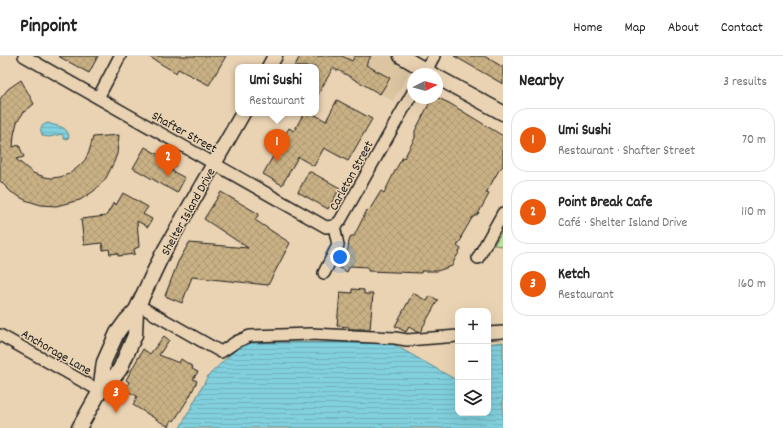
<!DOCTYPE html>
<meta charset="utf-8">
<style>
body{margin:0;font-family:Dekko,sans-serif;background:#f6f6f6;color:#222}
.controls{position:absolute;right:12px;bottom:12px;display:grid;overflow:hidden;border-radius:8px;box-shadow:0 4px 16px #0002}
.controls button{width:36px;height:36px;display:grid;place-items:center;padding:0;border:0;border-bottom:1px solid #e0e0e0;background:#fff;color:#222;font:20px sans-serif}
.compass{position:absolute;left:407px;top:12px;width:36px;height:36px;border-radius:50%;background:#fff;box-shadow:0 4px 16px #0002;rotate:84deg}
.you{position:absolute;left:340px;top:201px;width:14px;height:14px;margin:-10px;border:3px solid #fff;border-radius:50%;background:#1a73e8;box-shadow:0 0 0 6px #1a73e833}
.badge{display:grid;place-items:center;width:26px;height:26px;border-radius:50%;background:#ea580c;color:#fff;font-size:13px;font-weight:700}
.pin{position:absolute;translate:-50% -33px;filter:drop-shadow(0 1px 2px #0008)}
.pin::after{content:'';position:absolute;top:21px;width:14px;height:12px;background:inherit;clip-path:polygon(0 0,100% 0,50% 100%)}
.popup{position:absolute;left:235px;top:8px;width:84px;height:52px;box-sizing:border-box;display:grid;place-content:center;border-radius:8px;background:#fff;filter:drop-shadow(0 1px 3px #0005);font-size:13px;white-space:nowrap;color:#767676}
.popup b{font-size:15px;color:#222}
.popup::after{content:'';position:absolute;left:50%;top:100%;margin-left:-8px;border:8px solid transparent;border-top-color:#fff}
.list{margin:0;padding:0;list-style:none}
h2{display:flex;justify-content:space-between;align-items:center;height:52px;margin:0;padding:0 16px;font-size:17px}
h2 small{font-size:13px;font-weight:400;color:#767676}
.list li{display:grid;grid-template-columns:26px 1fr auto;gap:12px;align-items:center;box-sizing:border-box;height:64px;margin:0 8px 8px;padding:0 8px;border:1px solid #e0e0e0;border-radius:16px}
.list b{display:block;font-size:15px;white-space:nowrap}
.list p{margin:0;font-size:13px;white-space:nowrap;color:#767676}
.list em{font-size:13px;font-style:normal;color:#767676}
.icon{flex:none;width:22px;height:22px;fill:none;stroke:currentColor;stroke-width:2;stroke-linecap:round;stroke-linejoin:round}
.map{position:relative;flex:none;width:503px;height:372px;overflow:hidden}
header{display:flex;align-items:center;gap:24px;box-sizing:border-box;height:56px;padding:0 20px;background:#fff;border-bottom:1px solid #e0e0e0}
header strong{font-size:19px}
nav{display:flex;gap:22px;margin-inline-start:auto;font-size:14px}
main{display:flex}
aside{flex:1;background:#fff}
.map>svg:first-child{display:block}
.built{fill:#dcc6a2}
.forest{fill:url(#forest-crowns);stroke:#6c805d}
.water{fill:url(#water-rules);stroke:#598890}
.building{fill:url(#building-cross-hatch);stroke:#1c1c1c}
.lines{fill:none;stroke-linecap:round;stroke-linejoin:round}
.minor-casing{stroke:#1c1c1c;stroke-width:14}
.major-casing{stroke:#1c1c1c;stroke-width:17}
.minor{stroke:#ead3b3;stroke-width:11}
.major{stroke:#ead3b3;stroke-width:14}
.labels{text-anchor:middle;stroke-width:3;stroke-linejoin:round;paint-order:stroke}
.street-label{font-size:13px;fill:#1c1c1c;stroke:#ead3b3}
</style>
<header>
<strong>Pinpoint</strong>
<nav><a>Home</a><a>Map</a><a>About</a><a>Contact</a></nav>
</header>
<main>
<div class="map">
<svg width="503" height="372" viewBox="0 0 503 372">
<defs>
<pattern id="forest-crowns" width="20" height="18" patternUnits="userSpaceOnUse"><rect width="20" height="18" fill="#bce39e"/><path d="M2 6a3 3 0 1 1 6 0M12 15a3 3 0 1 1 6 0" fill="none" stroke="#a1c288"/></pattern>
<pattern id="water-rules" width="6" height="5" patternUnits="userSpaceOnUse"><rect width="6" height="5" fill="#81d0dd"/><path d="M0 2.5h6" fill="none" stroke="#6fb2bd"/></pattern>
<pattern id="building-cross-hatch" width="8" height="8" patternUnits="userSpaceOnUse"><rect width="8" height="8" fill="#c9b185"/><path d="M0 0l8 8M0 8l8-8" fill="none" stroke="#ac9872"/></pattern>
</defs>
<rect width="100%" height="100%" fill="#ead3b3"/>
<filter id="ink" filterUnits="userSpaceOnUse"><feTurbulence type="fractalNoise" baseFrequency=".025" numOctaves="2"/><feDisplacementMap in="SourceGraphic" scale="8" xChannelSelector="R" yChannelSelector="G"/><feConvolveMatrix kernelMatrix="1 2 1 2 8 2 1 2 1" color-interpolation-filters="sRGB"/></filter>
<g filter="url(#ink)">
<path class="built" d="M313,0h105l-25,45z"/>
<path class="forest" d="M503,174v16l-9,-1z"/>
<path class="water" d="M48,67c9,4 19,2 21,14l-2,2h-3l-2,-5 -13,3 -6,-1c-4,-6 -3,-11 5,-13z
M253,286l138,1 67,38v32h30v-69l15,-2v86h-323l28,-52 30,-29z"/>
<path class="building" d="M58,0h40l-9,17z
M148,0h78l-17,29 -31,-16 -2,4z
M300,0h42l10,5 3,-5h16l-5,9 24,13 -10,16 -42,-24v1l-5,-3 -17,30v-31h-22z
M454,0h30l19,11v17z
M21,24l13,24 -10,8 -7,10 -3,13 -1,12 6,-2 5,12 -8,2 17,14 12,4 6,1 9,-1 9,-3 8,-6 8,-8 4,-8 4,-15 26,-2 -2,19 -3,8 -8,16 -12,13 -14,9 -24,6 -15,-1 -16,-5 -14,-8 -11,-11v-82l8,-10z
M432,42h6l11,5 54,33v30l-4,4 -13,23 3,1 -11,20 -6,4 -11,19 1,1 -5,8 4,3 -7,12 -2,5 -15,5h-16v2l-53,-2v-4l-18,-1 -3,6 -9,-5 10,-18 1,-8 2,-5h3l13,-26 1,1 2,-2 11,-18 3,2 13,-26 6,-10 1,1 11,-20v-7z
M337,44l35,19 -24,42 -24,-13 -10,18 -16,-9 -16,28 -19,-11 26,-46 5,3 10,-18h8l14,8z
M145,91l31,18 -4,6 13,7 -8,15 -44,-25z
M309,115l31,17 -12,21 -30,-17z
M221,136l38,22 -4,6 35,23 -22,42 -76,-8 -10,26 -17,-7 13,-34 11,-19 59,5 -44,-29z
M123,137l25,14 -5,7 9,5 -4,8 -11,-6 2,26 -5,2 1,5 -17,2v-3l-8,1 -1,-5 -6,1 -1,-7 -18,2 -3,-26 25,-3 8,-14 2,3z
M352,233l12,1v4h9l-3,35h-21v-2l-12,-1 3,-34 12,1z
M413,237l14,8 3,-5 8,4 -18,32h-3l-8,-5 -3,5 -11,-6z
M164,280l5,4 -10,15 20,8 2,-4 12,8 -1,2 6,3 -5,7 4,2 -7,15 -16,25 -2,-2 -3,8 -36,-22 4,-9 -12,-6 4,-8 -3,-2 17,-31 7,5z"/>
<g class="lines">
<g class="minor-casing">
<path id="minor" d="M24,0l302,171 8,-1
M424,18l10,-18
M98,42l22,-42
M334,170l6,-5 73,-129
M478,202l25,-45
M324,217l14,-28 -4,-19
M138,249l83,47 15,-10 14,-6 61,-2 84,4 12,2 51,-4
M488,277l15,-1
M0,279l100,56"/>
</g>
<g class="major-casing">
<path id="major" d="M401,0l31,18
M269,11l6,-11
M437,21l66,36
M100,335l4,-29 13,-29 8,-11 11,-12 26,-55 81,-142
M79,372l21,-37 14,-14 6,-8 15,-34 1,-25"/>
</g>
<use href="#minor" class="minor"/>
<use href="#major" class="major"/>
</g>
</g>
<g class="labels">
<g class="street-label">
<text transform="translate(185 75) rotate(29)" y="5">Shafter Street</text>
<text transform="translate(350 119) rotate(-61)" y="5">Carleton Street</text>
<text transform="translate(187 155) rotate(-61)" y="5">Shelter Island Drive</text>
<text transform="translate(57 295) rotate(30)" y="5">Anchorage Lane</text>
</g>
</g>
</svg>
<div class="controls">
<button>+</button>
<button>−</button>
<button><svg class="icon" aria-label="layers" viewBox="0 0 24 24"><path d="M12 4l9 5-9 5-9-5zM3 14l9 5 9-5"/></svg></button>
</div>
<svg class="compass" viewBox="-18 -18 36 36"><path d="M0-13l5 13h-10z" fill="#e53935"/><path d="M0 13l5-13h-10z" fill="#767676"/></svg>
<div class="you"></div>
<div class="pin badge" style="left:277px;top:106px">1</div>
<div class="popup"><b>Umi Sushi</b>Restaurant</div>
<div class="pin badge" style="left:168px;top:121px">2</div>
<div class="pin badge" style="left:116px;top:357px">3</div>
</div>
<aside>
<h2>Nearby<small>3 results</small></h2>
<ul class="list">
<li><span class="badge">1</span><div><b>Umi Sushi</b><p>Restaurant · Shafter Street</p></div><em>70 m</em></li>
<li><span class="badge">2</span><div><b>Point Break Cafe</b><p>Café · Shelter Island Drive</p></div><em>110 m</em></li>
<li><span class="badge">3</span><div><b>Ketch</b><p>Restaurant</p></div><em>160 m</em></li>
</ul>
</aside>
</main>
